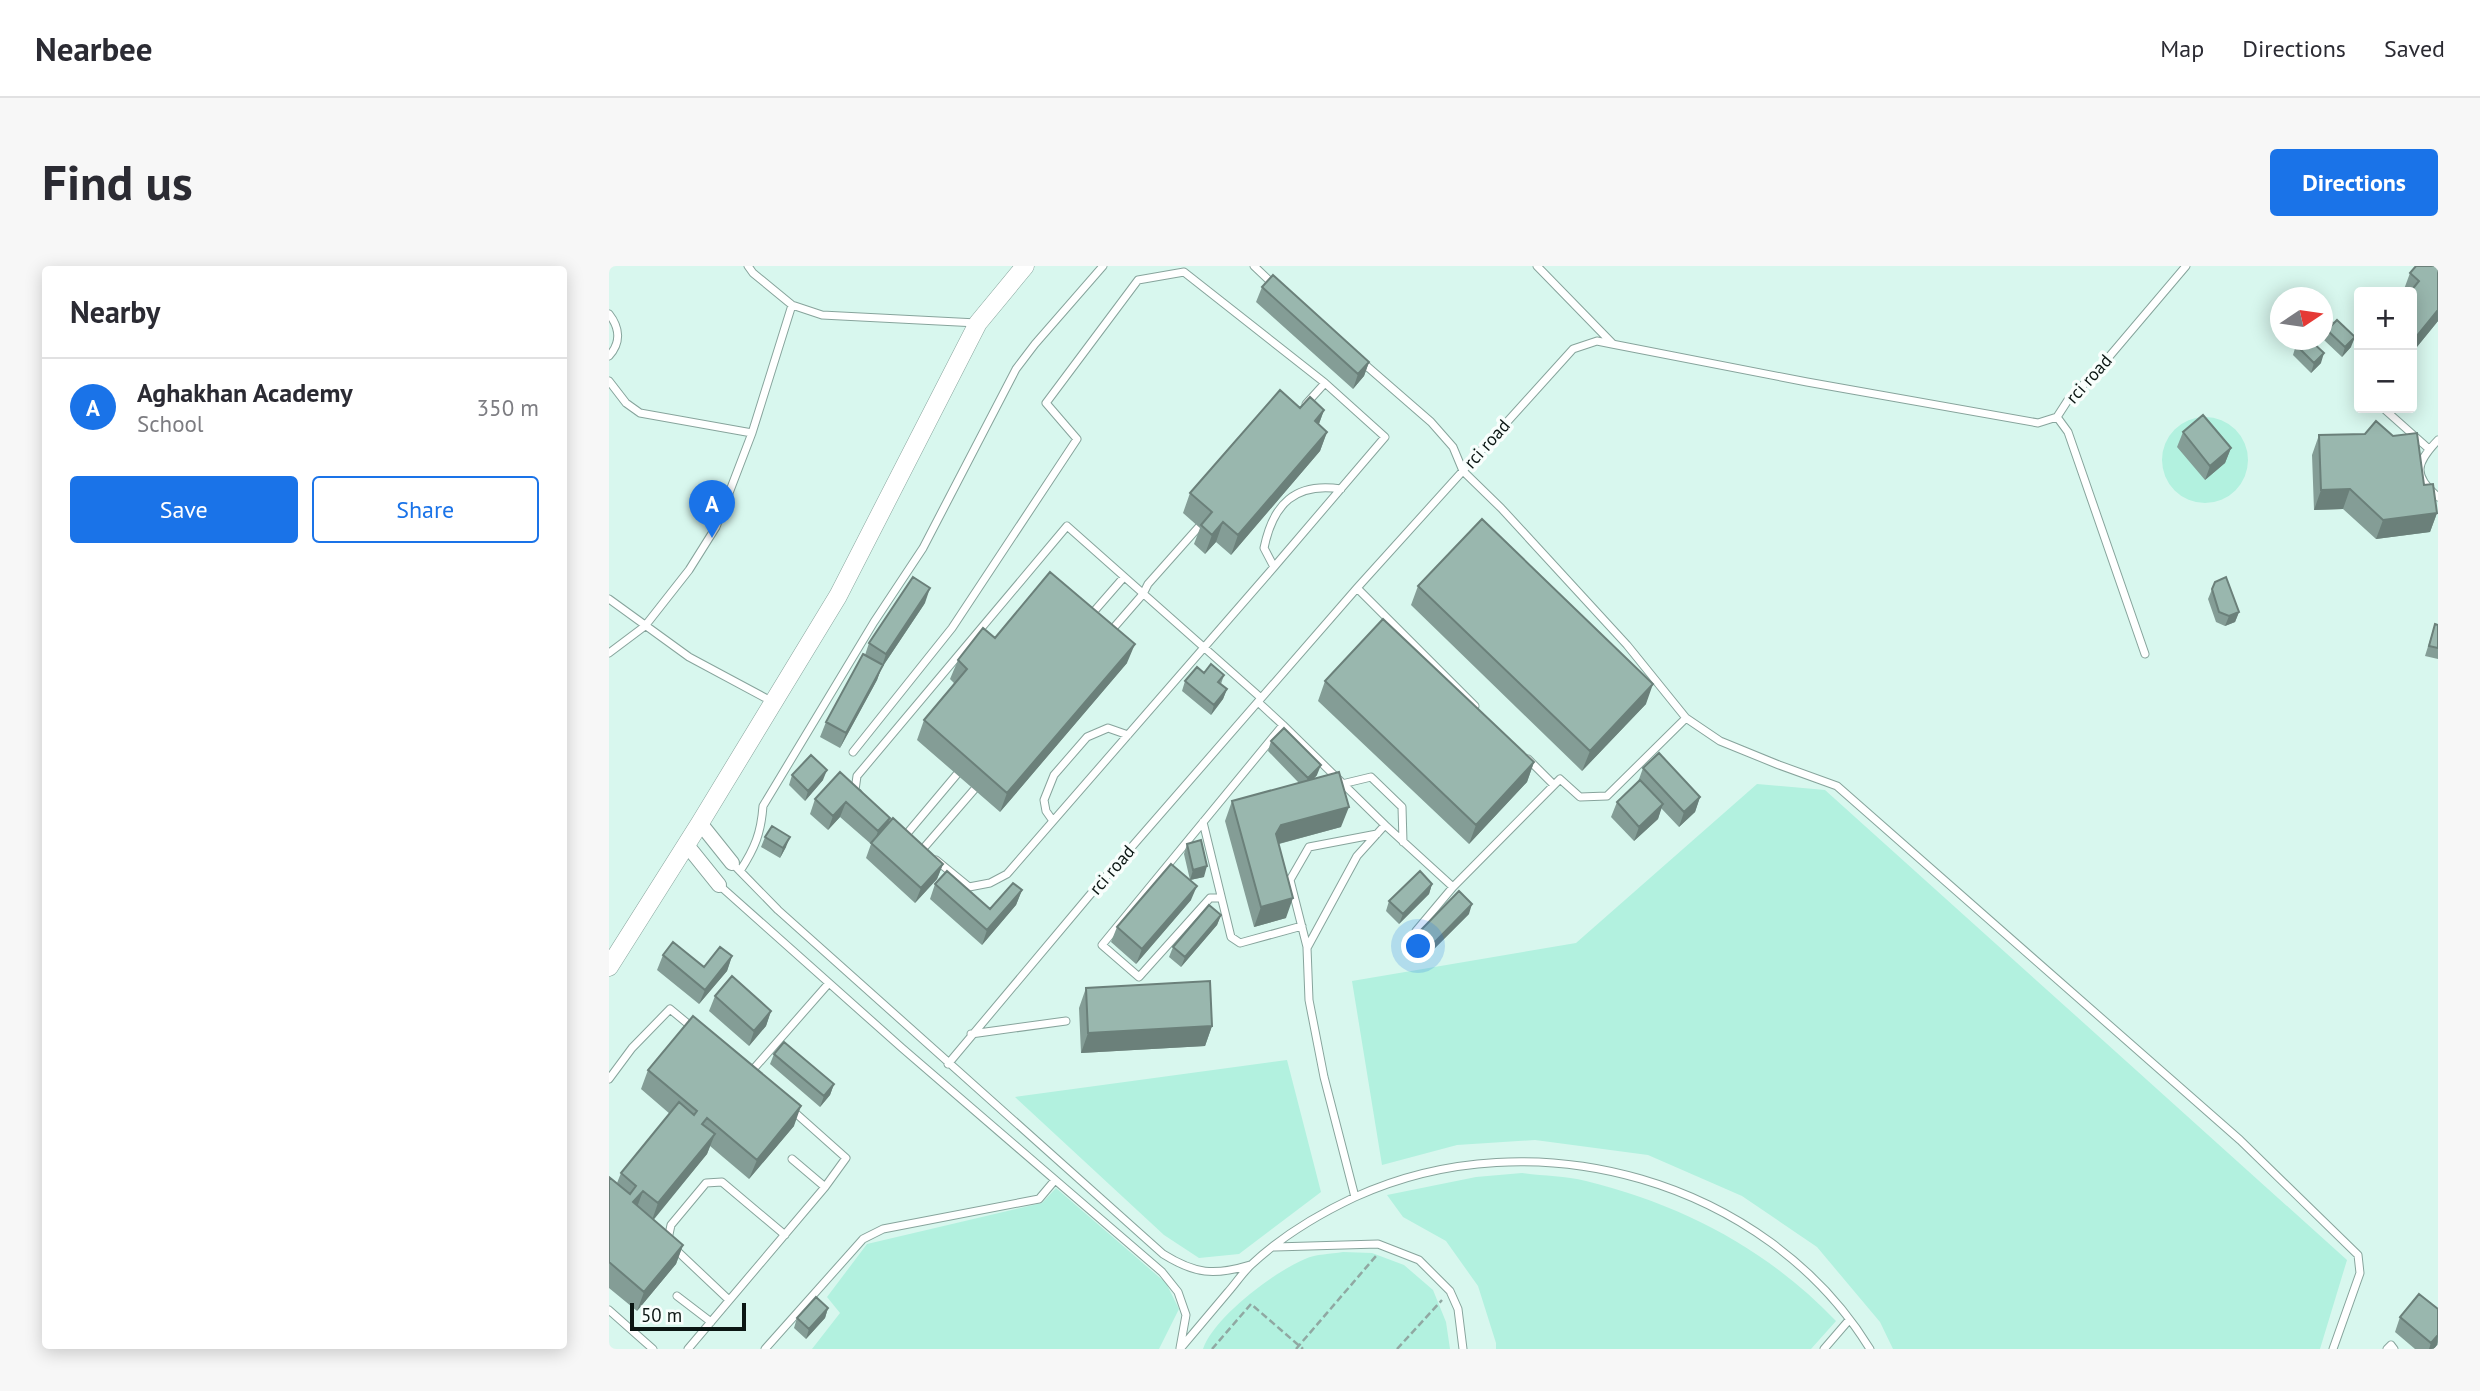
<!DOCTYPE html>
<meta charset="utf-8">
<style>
body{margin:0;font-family:"PT Sans",sans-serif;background:#f7f7f7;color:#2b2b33}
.controls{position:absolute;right:21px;top:21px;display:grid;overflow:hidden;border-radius:7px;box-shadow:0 4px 18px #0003}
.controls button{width:63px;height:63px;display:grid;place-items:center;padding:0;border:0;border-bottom:2px solid #e1e1e2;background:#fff;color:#2b2b33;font:35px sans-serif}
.compass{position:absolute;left:1661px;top:21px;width:63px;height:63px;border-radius:50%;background:#fff;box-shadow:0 4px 18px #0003;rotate:77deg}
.scale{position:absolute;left:21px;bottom:18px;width:116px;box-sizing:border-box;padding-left:7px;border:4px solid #0b1613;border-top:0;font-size:19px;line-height:24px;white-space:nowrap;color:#0b1613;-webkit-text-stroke:5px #f8fefc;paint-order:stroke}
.you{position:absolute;left:810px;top:681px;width:24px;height:24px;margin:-18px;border:5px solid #fff;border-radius:50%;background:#1a73e8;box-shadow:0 0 0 10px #1a73e833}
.badge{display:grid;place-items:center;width:46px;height:46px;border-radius:50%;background:#1a73e8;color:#fff;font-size:23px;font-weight:700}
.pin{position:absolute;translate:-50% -58px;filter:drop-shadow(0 2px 4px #0008)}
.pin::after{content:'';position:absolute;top:37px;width:24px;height:21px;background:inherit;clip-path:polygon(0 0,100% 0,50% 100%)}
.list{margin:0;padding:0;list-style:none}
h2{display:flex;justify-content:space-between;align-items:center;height:91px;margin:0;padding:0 28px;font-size:30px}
h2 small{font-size:23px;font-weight:400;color:#7c7c81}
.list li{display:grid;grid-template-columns:46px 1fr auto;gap:21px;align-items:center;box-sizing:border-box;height:98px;padding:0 28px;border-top:2px solid #e1e1e2}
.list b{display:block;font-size:26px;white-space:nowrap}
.list p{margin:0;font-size:23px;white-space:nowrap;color:#7c7c81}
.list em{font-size:23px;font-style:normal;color:#7c7c81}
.actions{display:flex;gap:14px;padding:21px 28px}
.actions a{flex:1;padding:16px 0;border:2px solid #1a73e8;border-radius:7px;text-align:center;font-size:24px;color:#1a73e8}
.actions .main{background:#1a73e8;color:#fff}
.map{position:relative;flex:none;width:1829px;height:1083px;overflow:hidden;border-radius:7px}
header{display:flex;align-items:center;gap:42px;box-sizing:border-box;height:98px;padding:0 35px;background:#fff;border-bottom:2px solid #e1e1e2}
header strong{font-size:33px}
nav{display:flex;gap:38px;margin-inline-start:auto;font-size:24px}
.intro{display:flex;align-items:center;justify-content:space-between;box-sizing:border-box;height:168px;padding:0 42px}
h1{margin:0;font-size:49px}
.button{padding:18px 32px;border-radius:7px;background:#1a73e8;color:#fff;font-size:24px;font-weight:700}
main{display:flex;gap:42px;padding:0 42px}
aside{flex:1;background:#fff;border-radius:7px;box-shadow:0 4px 18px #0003}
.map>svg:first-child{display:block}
.green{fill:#b2f1df}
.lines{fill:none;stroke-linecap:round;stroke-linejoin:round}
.service-casing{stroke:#87a49c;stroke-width:9}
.minor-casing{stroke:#87a49c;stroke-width:16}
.tertiary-casing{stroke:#87a49c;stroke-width:19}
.path{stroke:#90a8a2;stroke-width:2.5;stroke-dasharray:7 3.5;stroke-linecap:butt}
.service{stroke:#fff;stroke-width:7}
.minor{stroke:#fff;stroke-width:14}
.tertiary{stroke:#fff;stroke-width:18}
.wall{fill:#849d96}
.shaded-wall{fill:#6b807a}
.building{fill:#99b7ae;stroke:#6b807a;stroke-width:2}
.labels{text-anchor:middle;stroke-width:7;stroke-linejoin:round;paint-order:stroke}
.street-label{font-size:18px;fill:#0b1613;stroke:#f8fefc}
</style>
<header>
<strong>Nearbee</strong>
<nav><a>Map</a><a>Directions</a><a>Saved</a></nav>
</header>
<div class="intro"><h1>Find us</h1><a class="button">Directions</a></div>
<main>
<aside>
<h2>Nearby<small></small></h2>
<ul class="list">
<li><span class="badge">A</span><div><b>Aghakhan Academy</b><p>School</p></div><em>350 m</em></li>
</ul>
<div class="actions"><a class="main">Save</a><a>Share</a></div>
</aside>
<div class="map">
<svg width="1829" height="1083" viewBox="0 0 1829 1083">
<rect width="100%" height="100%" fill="#d8f7ee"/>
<path class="green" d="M1553 194a43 43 0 1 1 86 0a43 43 0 1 1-86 0Z
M1148,518l68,6 522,470 -27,89h-427l-13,-27 -63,-75 -75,-51 -94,-41 -113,-15 -78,5 -75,20 -30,-184 224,-38z
M678,794l34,132 -82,62 -40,4 -35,-23 -149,-138z
M913,907c21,3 43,3 64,8 97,24 181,68 250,140l-25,28h-315v-6l-18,-57 -32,-45 -43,-24 -16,-22 89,-18z
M447,922l110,95 13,26 -20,40h-347l28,-36 -13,-16 40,-53 175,-41z
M734,986l29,1 32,12 29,25 13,32 4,27h-247c11,-32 71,-77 102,-90 11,-5 26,-5 38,-7z"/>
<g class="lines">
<g class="service-casing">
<path id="service" d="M139,0l5,7 39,32 30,10 155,8
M645,0l20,19
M928,0l75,77
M0,48c11,14 12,29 0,42
M753,96l69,60 22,25 10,24 38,37 126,137 59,73 34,23 59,24 58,21 403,354 118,115 2,18 -27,76
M0,115l17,22 14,10 112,20
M697,138l19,-21
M1774,142l46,41
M1448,151l11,15 77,222
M1829,174c-22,23 -26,35 0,57
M665,301l-10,-19c9,-44 31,-66 77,-59
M748,322l118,118
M0,333l80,58 84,45
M481,350l34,-39
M501,366l33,-38 5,-10 56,-63
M0,387l36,-27 44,-56 27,-43 36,-94 40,-128
M649,436l25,23
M244,486l99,-124 125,-189 -31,-36 92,-123 46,-8 141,111 60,54 -111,130 -267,307 -17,9 -21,4 -33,-27
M919,493l26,26
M733,518l29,-7 31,30 1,35
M249,527l-3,-3 2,-14 210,-250 194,172
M444,555l-7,-10 -2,-11 10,-25 33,-38 21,-9 20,7
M594,556l28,115 9,6 62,-17
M776,559l68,62
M296,570l58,-69
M313,584l57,-66
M128,602l41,42 385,344c32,20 51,22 87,11
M131,605c15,-23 21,-38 23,-65l111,-184 49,-74 93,-179 19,-25 68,-78
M110,619l183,163 260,224 16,20 8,23 -6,33
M612,632h-11l-71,79 -37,-32 181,-220 102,100 -28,31 -50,92 2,52 15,77 31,120
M807,665l37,-44 107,-108 20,18 27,-1 79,-78
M698,681l-17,-67 19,-33 68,-13
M362,768l95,-13
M339,798l141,-168 268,-308 216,-239 24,-8 15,3 195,38 231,41 19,-6 11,-17 29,-29 89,-105
M141,807l79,-90
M0,813l23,-31 38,-39 23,19
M183,893l33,28
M59,973l3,-14 35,-42 16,-1 63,53
M666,981l103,-3 41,16 31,31 8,18 5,40
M65,982l55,52
M68,1030l34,26
M0,1044l44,39
M79,1083l137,-162 21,-29 -55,-49
M156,1083l98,-110 20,-10 156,-30 16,-19
M571,1083c16,-19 32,-38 48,-57 8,-9 15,-20 24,-28 29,-27 67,-50 103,-67 179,-82 411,-17 515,152
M1215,1083l25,-29
M1778,1083l4,-4 3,4"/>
</g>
<g class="minor-casing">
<path id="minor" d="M91,557l32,40
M77,578l33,41"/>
</g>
<g class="tertiary-casing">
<path id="tertiary" d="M0,701l91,-144 138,-227 140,-273 47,-57"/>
</g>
<path class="path" d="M603,1083l39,-45 52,45
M687,1083l80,-93
M788,1083l45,-49"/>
<use href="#service" class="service"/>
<use href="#minor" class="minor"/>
<use href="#tertiary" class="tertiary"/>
</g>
<path class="wall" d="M1807,0l22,55 -26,32v-61h-9l7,-19z
M653,21l107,75 -5,14 -11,13 -97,-87z
M1713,47l8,14 21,20 -9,10 -18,-17 1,-5z
M1693,74h19l-5,5 5,18 -10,10 -18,-18 3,-10z
M691,142l24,2 -5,14 8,8 -7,19 -89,104 -15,-13 -11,12 -11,-10 6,-16 -17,-15 7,-20z
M1574,166l48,16 -6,15 -20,17 -28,-33z
M1710,169l105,50 13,28 -7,19 -54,7 -33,-30 -29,1 -2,-55z
M1606,316l24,30 -4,10 -10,4 -9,-4 -8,-23z
M809,320l228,118 -64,67 -171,-166z
M316,337l-44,66 -4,11 -37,68 -20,-11 6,-15 39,-67 4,-12z
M1826,358l3,1v34l-13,-3z
M386,372l132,25 -127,149 -83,-72 7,-20 31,-36 -5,-5 8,-19z
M595,407l20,2 -3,9 6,5 -4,10 -12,16 -29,-24 3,-10z
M716,415l209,81 -7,20 -58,62 -151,-143z
M662,475l46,34 -3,4 27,48 -62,17 7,74 -32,9 -29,-106 7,-20 67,-18 -31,-32z
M1034,502l57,29 -5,15 -16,15 -18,-19 -3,11 -24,22 -23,-24 6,-15 21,-20z
M231,506l48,52 55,40 -6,15 -22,24 -49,-45 5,-14 -31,-27 -12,13 -18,-16 5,-15z
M183,509l31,5 -18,21 -16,-16z
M156,571l21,10 -6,11 -19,-11z
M578,578l17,33 -14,3 1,20 -55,64 -25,-22 6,-15 73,-47 -6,-26z
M326,618l55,25 32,-19 -6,15 -34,40 -52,-46z
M823,618l-3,10 -30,30 -13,-13 3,-10z
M860,648l-42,42 -13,-13 4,-10z
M612,649l-4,10 -36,42 -12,-10 4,-10z
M54,689l41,12 28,-11 -5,15 -28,33 -42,-34z
M477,722l126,38 -7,20 -124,7 -2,-45z
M106,730l56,15 -5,15 -17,20 -40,-35z
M165,788l60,30 -4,11 -10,12 -50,-43z
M39,804l146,56 -45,53 -39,-33 -3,8 -54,65 30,26 -7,19 -39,47 -28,-23v-111l8,6 4,-10 49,-59 -29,-25z
M219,1042l-3,10 -19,21 -12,-11 3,-10z
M1829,1043v37l-1,-1 -3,4h-19l-20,-17 5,-15z"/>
<path class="shaded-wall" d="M1829,44v11l-26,32v-11z
M1723,56l-3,9 -2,-1 -2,5 -3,3v-6z
M1746,71l-4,10 -9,10 3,-10z
M1707,74h5l-9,10z
M1715,87l-3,10 -10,10 3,-10z
M760,96l-5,14 -11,13 5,-15z
M715,144l-7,19 -2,-8z
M718,166l-7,19 -89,104 7,-20z
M1622,182l-6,15 -20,17 5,-14z
M1741,223l-7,20 -29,1 7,-20z
M1828,247l-7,19 -54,7 7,-19z
M614,256l-7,20 -11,12 7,-19z
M321,322l-5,15 -44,66 -4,11 -37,68 6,-15 36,-67 4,-12z
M1630,346l-4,10 -10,4 4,-10z
M526,378l-8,19 -127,149 7,-19z
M1044,418l-7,20 -64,67 8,-20z
M618,423l-4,10 -12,16 3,-10z
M925,496l-7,20 -58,62 7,-19z
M712,499l-4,10 -13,13 4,-10z
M218,504l-4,10 -18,21 3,-10z
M1091,531l-5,15 -16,15 5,-15z
M237,536l-6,15 -12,13 5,-14z
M1054,538l-5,15 -24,22 5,-14z
M740,541l-8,20 -67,18 2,-11 5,-9z
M281,552l-5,15 -12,13 5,-15z
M181,571l-4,10 -6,11 3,-10z
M334,598l-6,15 -22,24 6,-15z
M598,600l-3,11 -14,3 3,-10z
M823,618l-3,10 -30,30 4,-10z
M588,620l-6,14 -55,64 6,-15z
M413,624l-6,15 -34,40 5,-15z
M684,632l-7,20 -32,9 7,-20z
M863,638l-3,10 -42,42 4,-10z
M612,649l-4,10 -36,42 4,-10z
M123,690l-5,15 -28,33 6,-14z
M162,745l-5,15 -17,20 5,-15z
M603,760l-7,20 -124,7 7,-20z
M225,818l-4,11 -10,12 4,-11z
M192,840l-7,20 -45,53 8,-19z
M106,868l-8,20 -56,69 7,-20z
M34,925l-7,19 -3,-8z
M74,979l-7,19 -39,47 7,-19z
M219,1042l-3,10 -19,21 3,-10z
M1829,1069l-1,10 -3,4h-5l2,-6z"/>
<path class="building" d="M1807,0h22v44l-26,32v-50h-2l9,-11 -9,-8z
M664,9l96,87 -11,12 -96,-87z
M1713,47l10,9 -10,10z
M1728,54l18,17 -10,10 -18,-17z
M1693,74h8l14,13 -10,10 -18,-18z
M671,124l20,18 10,-11 14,13 -9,11 12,11 -89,103 -15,-13 -11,13 -11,-10 11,-13 -22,-19z
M1594,149l28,33 -21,18 -27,-34z
M1767,155l17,15 24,-3 7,52 9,-1 4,29 -54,7 -33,-31 -29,1 -2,-55 46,-1z
M873,253l171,165 -63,67 -172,-165z
M441,306l85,72 -128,149 -83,-73 43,-51 -9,-9 25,-32 12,10z
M304,311l17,11 -44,66 -17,-11z
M1617,311l13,35 -10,4 -10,-4 -7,-23 3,-7z
M774,353l151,143 -58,63 -151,-144z
M1826,358l3,1v23l-9,-2z
M254,388l20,11 -37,68 -20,-11z
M602,398l13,11 -6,7 9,7 -13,16 -29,-24 12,-14 7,6z
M675,462l37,37 -13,13 -37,-37z
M1050,487l41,44 -16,15 -41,-44z
M202,489l16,15 -19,21 -16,-16z
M231,506l50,46 -12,13 -32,-29 -13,14 -18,-17z
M730,506l10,35 -68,18 -5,9 17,64 -32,9 -29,-106z
M1031,514l23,24 -24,23 -22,-25z
M284,552l50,46 -22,24 -50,-45z
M163,560l18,11 -7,11 -18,-11z
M592,574l6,26 -14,4 -6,-26z
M562,598l26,22 -55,63 -25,-22z
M338,605l43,38 23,-26 9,7 -35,40 -52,-46z
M811,605l12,13 -29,30 -14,-13z
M850,625l13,13 -41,42 -13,-13z
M600,639l12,10 -36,42 -12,-10z
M64,676l31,25 16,-20 12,9 -27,34 -42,-35z
M123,710l39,35 -17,20 -39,-35z
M601,715l2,45 -124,7 -2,-45z
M84,750l108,90 -44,54 -50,-42 -5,6 13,10 -57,69 -15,-12 -10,11 50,43 -39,47 -35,-30v-85l21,17 6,-8 -15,-13 58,-71 15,13 3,-4 -49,-41z
M175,776l50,42 -10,12 -50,-42z
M1810,1028l19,15v26l-7,8 -31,-26z
M207,1031l12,11 -19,21 -12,-11z"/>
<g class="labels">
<g class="street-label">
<text transform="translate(1480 113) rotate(-48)" y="6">rci road</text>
<text transform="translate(878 178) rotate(-48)" y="6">rci road</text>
<text transform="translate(503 604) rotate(-49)" y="6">rci road</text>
</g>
</g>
</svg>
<div class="controls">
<button>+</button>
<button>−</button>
</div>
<svg class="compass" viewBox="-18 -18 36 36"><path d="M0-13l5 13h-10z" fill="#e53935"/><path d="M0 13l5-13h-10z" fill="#7c7c81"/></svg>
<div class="scale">50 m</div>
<div class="you"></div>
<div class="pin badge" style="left:103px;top:272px">A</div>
</div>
</main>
